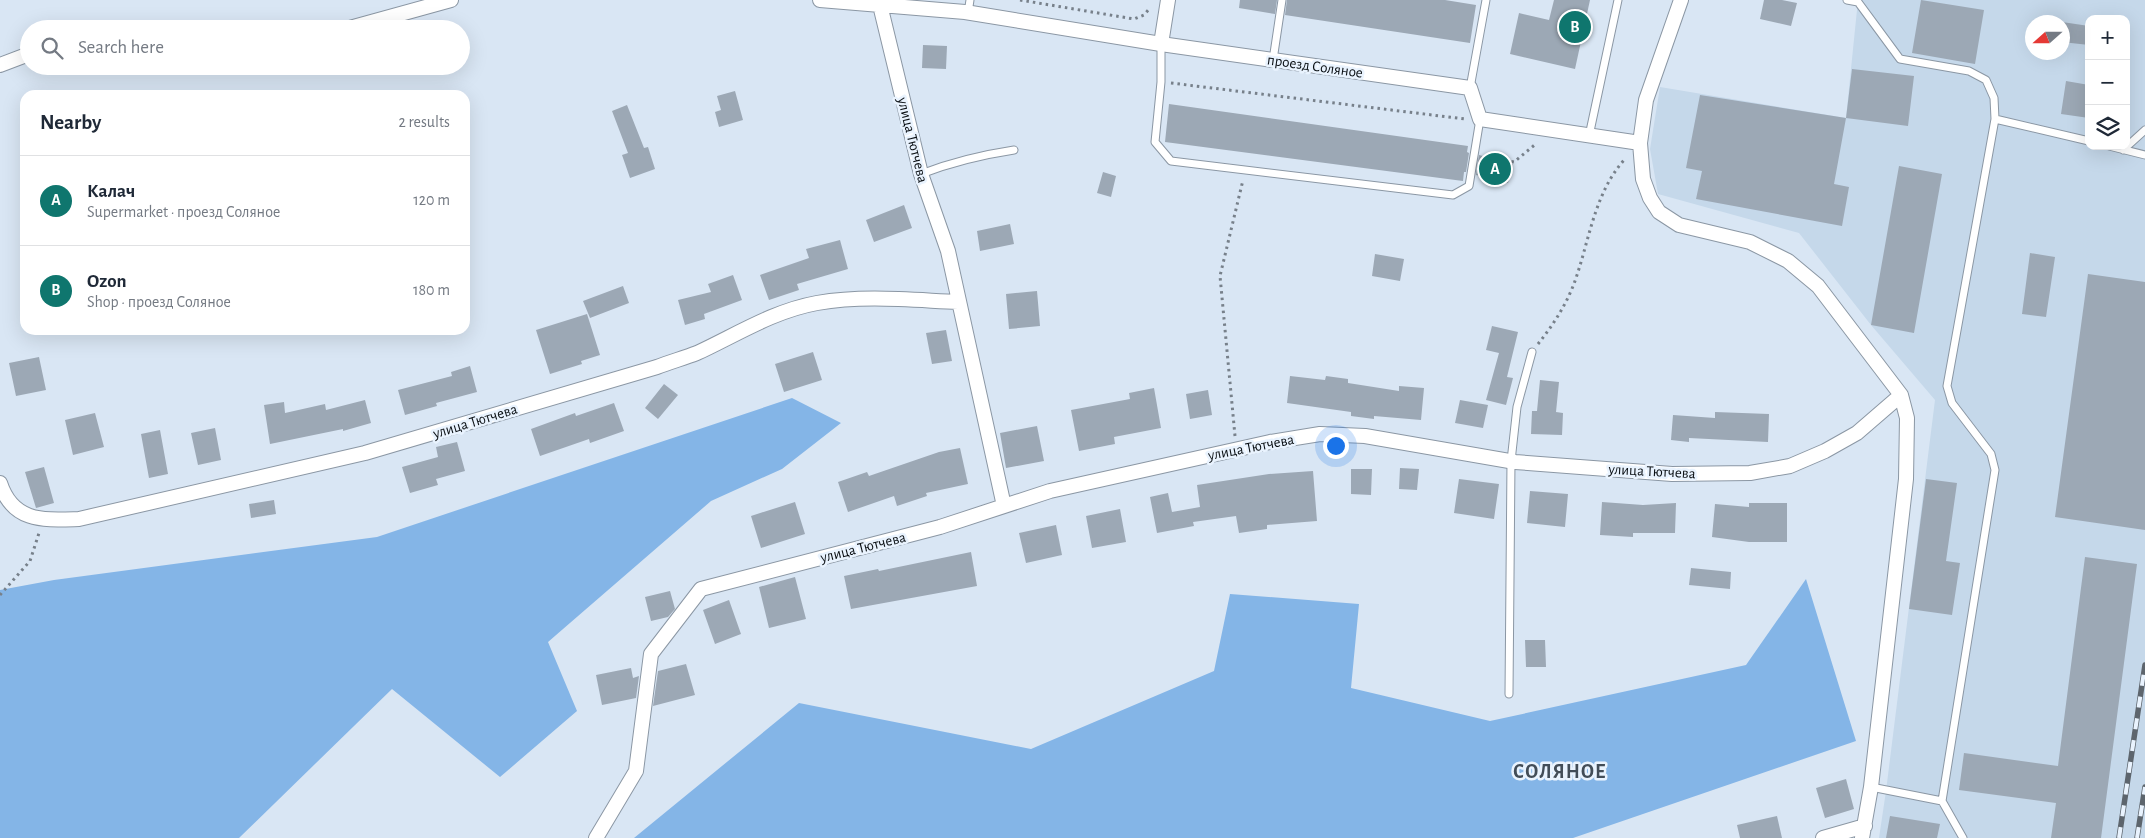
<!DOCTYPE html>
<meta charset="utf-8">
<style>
body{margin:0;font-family:"Alegreya Sans",sans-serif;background:#f2f2f3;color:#1f2937}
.controls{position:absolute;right:15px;top:15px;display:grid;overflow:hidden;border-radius:10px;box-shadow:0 5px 20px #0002}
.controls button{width:45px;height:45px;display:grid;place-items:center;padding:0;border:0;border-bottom:1px solid #e0e1e3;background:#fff;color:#1f2937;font:25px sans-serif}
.compass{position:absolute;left:2025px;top:15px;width:45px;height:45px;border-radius:50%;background:#fff;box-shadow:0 5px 20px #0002;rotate:249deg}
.you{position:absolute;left:1335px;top:445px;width:18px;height:18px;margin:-12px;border:4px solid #fff;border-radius:50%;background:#1a73e8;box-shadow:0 0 0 8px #1a73e833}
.badge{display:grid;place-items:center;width:32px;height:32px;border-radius:50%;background:#0f766e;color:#fff;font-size:16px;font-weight:700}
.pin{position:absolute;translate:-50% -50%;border:2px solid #fff;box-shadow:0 1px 5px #0006}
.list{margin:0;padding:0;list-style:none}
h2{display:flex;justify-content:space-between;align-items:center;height:65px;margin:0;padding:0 20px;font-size:21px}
h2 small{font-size:16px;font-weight:400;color:#747a83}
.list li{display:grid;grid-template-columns:32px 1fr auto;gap:15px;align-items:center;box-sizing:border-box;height:90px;padding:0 20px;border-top:1px solid #e0e1e3}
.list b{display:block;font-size:19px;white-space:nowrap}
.list p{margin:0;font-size:16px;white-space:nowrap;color:#747a83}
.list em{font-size:16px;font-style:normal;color:#747a83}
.icon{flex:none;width:28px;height:28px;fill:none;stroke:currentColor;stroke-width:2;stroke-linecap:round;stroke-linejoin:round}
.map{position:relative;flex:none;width:2145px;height:838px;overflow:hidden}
.search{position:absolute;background:#fff;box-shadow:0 5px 20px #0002;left:20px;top:20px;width:450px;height:55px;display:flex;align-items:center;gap:12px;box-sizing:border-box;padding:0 18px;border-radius:28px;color:#747a83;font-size:19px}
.panel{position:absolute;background:#fff;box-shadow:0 5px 20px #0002;left:20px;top:90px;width:450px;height:245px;border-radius:15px}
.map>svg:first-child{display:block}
.built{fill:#c5d8ea;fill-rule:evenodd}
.forest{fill:#84b5e7}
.building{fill:#9ca8b5}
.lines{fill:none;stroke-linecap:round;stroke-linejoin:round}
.lane-casing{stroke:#8b97a4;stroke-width:9}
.street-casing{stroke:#8b97a4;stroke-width:16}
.path{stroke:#77808a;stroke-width:3;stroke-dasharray:2.5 4;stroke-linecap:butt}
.lane{stroke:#fff;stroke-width:7}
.street{stroke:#fff;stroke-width:14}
.rail-casing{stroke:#5d656d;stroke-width:5.5}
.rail{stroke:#e9f3fe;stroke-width:4;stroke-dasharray:11;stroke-linecap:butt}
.labels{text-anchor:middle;stroke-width:5;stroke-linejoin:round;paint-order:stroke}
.street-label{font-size:15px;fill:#090e12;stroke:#e9f3fe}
.district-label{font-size:20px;font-weight:bold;letter-spacing:1px;fill:#424d58;stroke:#e9f3fe}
</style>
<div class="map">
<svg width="2145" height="838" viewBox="0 0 2145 838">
<rect width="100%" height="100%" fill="#d9e6f4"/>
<path class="built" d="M1858,0h287v838h-266l7,-47 49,-391 -64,-75 -72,-92 -141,-39 -8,-45 10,-62 186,31zM2089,19h37v127h-37zM2032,22h30v30h-30z"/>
<path class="forest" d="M792,398l49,25 -59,46 -71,32 -163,141 29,69 -77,66 -108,-88 -153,149h-239v-248l54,-10 323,-43z
M1806,579l50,162 -283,97h-939l165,-135 232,46 183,-78 16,-77 129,10 -8,84 139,33 256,-56z"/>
<path class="building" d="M1240,0h37l-2,14 -36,-6z
M1287,0h158l31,5 -6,38 -185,-28z
M1554,0h36l-15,69 -65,-15 9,-41 30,7z
M1764,0h18l15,3 -6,23 -31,-7z
M1921,0l63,10 -9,54 -63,-11z
M2062,22l27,4v19l-27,-3z
M923,45l24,1 -1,23 -24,-1z
M1852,69l62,7 -6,50 -62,-8z
M2066,81l23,4v33l-28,-4z
M735,91l8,29 -24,7 -4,-15 6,-2 -4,-14z
M1700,95l146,23 -12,66 15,3 -7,39 -146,-27 6,-28 -16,-3z
M1169,104l299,42 -1,6 2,1 -3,19h-2l-1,9 -298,-39z
M627,105l17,43 4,-1 7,22 -25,9 -8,-23 6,-2 -16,-42z
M1479,155l34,9 -5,19 -32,-8z
M1899,166l43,8 -28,159 -43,-8z
M1103,172l13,4 -5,21 -14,-4z
M904,205l8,23 -38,14 -8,-22z
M1010,224l4,20 -34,7 -3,-20z
M840,240l8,29 -51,15 2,6 -30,10 -9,-25 49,-17 -3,-9z
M2030,253l25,4 -9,60 -24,-3z
M1375,254l29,5 -4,22 -28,-5z
M2088,274l57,8v248l-90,-13z
M733,275l9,25 -38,14 1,5 -20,6 -7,-25 33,-8 -3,-8z
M623,286l6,17 -39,15 -7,-17z
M1037,291l3,35 -31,3 -3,-35z
M587,314l13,41 -19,6 1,3 -32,10 -14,-44z
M1492,326l26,6 -11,45 6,1 -7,27 -20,-5 13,-47 -13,-3z
M946,330l6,31 -20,3 -6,-31z
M813,352l9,28 -38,12 -9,-28z
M39,357l7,33 -30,6 -7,-33z
M470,366l7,26 -41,11 1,3 -32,9 -7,-25 54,-14 -1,-4z
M1290,376l35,4 1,-4 22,3v4l51,8v-5l25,2 -3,32 -47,-4v3l-23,-3v-4l-64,-9z
M1540,380l19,2 -3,30 7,1 -1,22 -31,-1 1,-23h5z
M664,384l14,11 -20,24 -13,-11z
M1154,388l7,40 -47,9 1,7 -36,7 -8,-41 59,-11 -1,-6z
M1208,390l4,25 -22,4 -4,-25z
M365,400l6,23 -28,8v-2l-73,15 -6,-39 20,-3 1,11 40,-9 1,6z
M1460,400l28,5 -5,23 -28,-5z
M614,403l10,28 -34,12 -1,-4 -49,17 -9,-27 44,-16 1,3z
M1715,412l54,2 -1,28 -79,-4v4l-18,-2 2,-25 42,3z
M95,413l9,34 -31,8 -8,-35z
M1037,426l7,35 -38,7 -6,-35z
M215,428l6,32 -23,5 -7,-32z
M160,430l8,44 -19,4 -8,-44z
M457,442l8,29 -29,8 2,6 -28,8 -8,-26 36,-10 -2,-10z
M960,448l8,36 -42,9 1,3 -30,10 -3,-10 -46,16 -10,-30 29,-10 2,4 70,-24z
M44,467l10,36 -18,5 -11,-36z
M1400,468l19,1 -2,21 -18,-1z
M1351,469h21l-1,26 -20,-1z
M1313,471l4,50 -50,4v4l-28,4 -3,-17 -43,6 1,4 -37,7 -7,-36 18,-4 4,19 28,-5 -3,-22 72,-11z
M1459,479l40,5 -5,35 -40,-6z
M1926,479l31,4 -11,78 14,2 -8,52 -43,-6z
M1530,491l38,3 -3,33 -38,-4z
M274,500l2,14 -25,4 -2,-14z
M795,502l10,32 -44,14 -10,-32z
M1602,502l41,3 33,-2 -1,30h-42v4l-33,-2z
M1749,503h38v39h-38l-37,-5 3,-33 34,3z
M1120,509l6,33 -34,6 -6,-32z
M1056,525l6,30 -36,8 -7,-30z
M971,552l6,34 -126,23 -7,-33 34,-7 1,2z
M2085,557l52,7 -36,274h-50l5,-35 -97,-13 5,-37 94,13z
M1691,568l40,4 -1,17 -41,-4z
M795,577l11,42 -37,9 -10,-41z
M670,591l5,18 -7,8 -17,4 -6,-24z
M729,600l12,34 -26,10 -12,-34z
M1525,640h20l1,27h-20z
M686,664l9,31 -42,11 5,-35z
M631,668l2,10 6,-2 -3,22 -34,7 -6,-30z
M1846,779l8,30 -29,9 -9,-30z
M1777,816l5,22h-42l-3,-13z
M1890,816l50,8 -3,14h-51z"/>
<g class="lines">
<g class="lane-casing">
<path id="lane" d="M1847,0l11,2 42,57 69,12 17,9 8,18 1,21 -48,267 5,17 39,51 4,16 -53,331
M968,13l2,-13
M1161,44v38l-6,60 16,19 282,34 16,-9 11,-67
M1273,60l9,-60
M1470,88l16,-88
M1995,119l94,22
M1589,136l29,-136
M2109,146l36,9
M2123,150l22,-20
M921,174c31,-12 60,-19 93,-24
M1509,694l2,-233 6,-54 15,-55
M1871,787l71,14 21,37"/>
</g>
<g class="street-casing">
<path id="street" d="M820,0l145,12 196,32 309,44 10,31 160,24
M1681,0l-35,100 -6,43 3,36 7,19 9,14 20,13 71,17 38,19 30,25 83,109 6,23 -1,61 -35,308 -9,51
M880,5l41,169 27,77 56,255
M346,29l105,-29
M1161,44l7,-44
M0,65l29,-11
M0,483c13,40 44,37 79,36l286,-66 292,-86c13,-5 27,-9 40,-14 39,-18 76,-42 120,-50 47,-8 94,-3 141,-1
M596,838l40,-67 15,-117 50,-65 239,-62 110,-36 220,-49 50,-8 45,2 150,26 157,12 78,-1 40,-7 35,-15 32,-18 44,-38
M1823,838l42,-12"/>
</g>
<path class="path" d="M1020,0l114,19 10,-4 6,-7
M1171,83l294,36
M1486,156l28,6 23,-19
M1538,344c16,-20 30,-42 38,-66 14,-41 19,-86 49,-119
M1235,436l-15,-160 23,-96
M0,595l30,-34 9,-28"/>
<use href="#lane" class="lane"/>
<use href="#street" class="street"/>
<g class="rail-casing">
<path id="rail" d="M2119,838l26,-173
M2137,838l8,-51"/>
</g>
<use href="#rail" class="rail"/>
</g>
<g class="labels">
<g class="street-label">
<text transform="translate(1315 66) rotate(8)" y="5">проезд Соляное</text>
<text transform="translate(913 140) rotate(76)" y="5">улица Тютчева</text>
<text transform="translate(475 421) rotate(-17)" y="5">улица Тютчева</text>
<text transform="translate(1251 447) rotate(-11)" y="5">улица Тютчева</text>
<text transform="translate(1652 471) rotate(3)" y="5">улица Тютчева</text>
<text transform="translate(863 547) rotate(-14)" y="5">улица Тютчева</text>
</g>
<g class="district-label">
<text x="1560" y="778">СОЛЯНОЕ</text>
</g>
</g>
</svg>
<div class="controls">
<button>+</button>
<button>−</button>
<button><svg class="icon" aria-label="layers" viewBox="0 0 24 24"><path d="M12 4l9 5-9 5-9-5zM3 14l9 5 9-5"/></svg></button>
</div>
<svg class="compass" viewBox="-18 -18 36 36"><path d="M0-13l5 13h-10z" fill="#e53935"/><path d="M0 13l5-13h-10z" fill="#747a83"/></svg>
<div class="you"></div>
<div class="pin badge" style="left:1495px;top:169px">A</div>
<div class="pin badge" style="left:1575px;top:27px">B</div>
<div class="search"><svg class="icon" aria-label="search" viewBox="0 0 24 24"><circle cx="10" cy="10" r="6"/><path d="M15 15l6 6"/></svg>Search here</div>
<section class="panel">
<h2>Nearby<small>2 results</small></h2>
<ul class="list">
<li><span class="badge">A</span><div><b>Калач</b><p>Supermarket · проезд Соляное</p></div><em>120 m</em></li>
<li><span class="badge">B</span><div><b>Ozon</b><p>Shop · проезд Соляное</p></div><em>180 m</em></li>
</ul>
</section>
</div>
